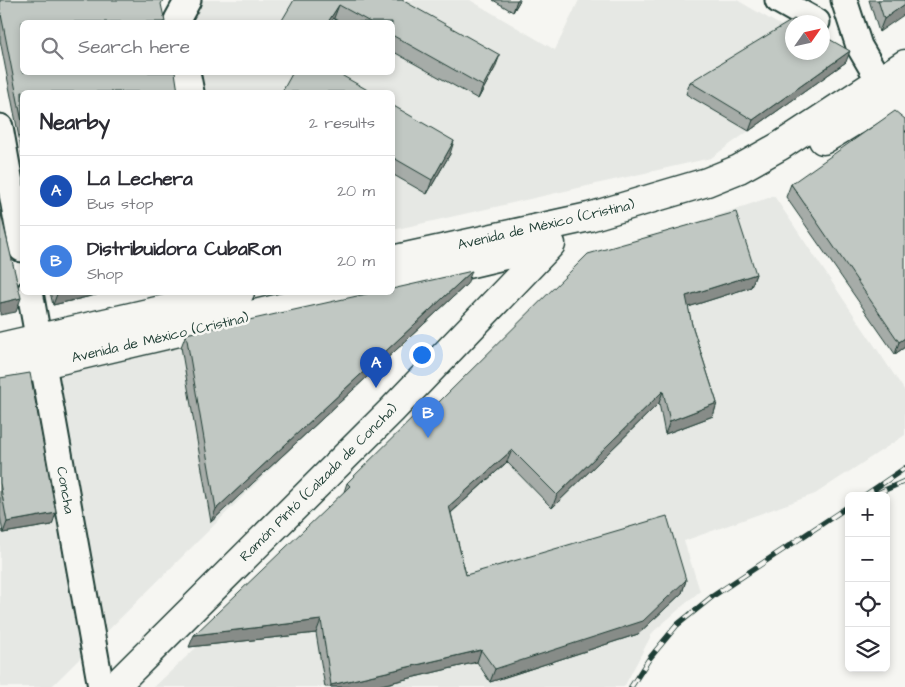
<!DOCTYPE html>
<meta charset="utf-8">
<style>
body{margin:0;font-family:"Architects Daughter",sans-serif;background:#f7f7f7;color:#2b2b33}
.controls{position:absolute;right:15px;bottom:15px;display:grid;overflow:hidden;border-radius:8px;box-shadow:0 2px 8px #0003}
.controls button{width:45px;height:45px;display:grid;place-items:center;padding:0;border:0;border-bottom:1px solid #e1e1e2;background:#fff;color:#2b2b33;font:25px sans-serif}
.compass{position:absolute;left:785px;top:15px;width:45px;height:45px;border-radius:50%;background:#fff;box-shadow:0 2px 8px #0003;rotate:56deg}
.you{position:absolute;left:421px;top:354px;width:18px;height:18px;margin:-12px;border:4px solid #fff;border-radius:50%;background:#1a73e8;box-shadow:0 0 0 8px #1a73e833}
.badge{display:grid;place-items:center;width:32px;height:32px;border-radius:50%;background:#1f3d34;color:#fff;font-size:16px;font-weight:700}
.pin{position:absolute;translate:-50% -41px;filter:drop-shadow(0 1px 2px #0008)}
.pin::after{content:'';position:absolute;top:26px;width:18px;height:15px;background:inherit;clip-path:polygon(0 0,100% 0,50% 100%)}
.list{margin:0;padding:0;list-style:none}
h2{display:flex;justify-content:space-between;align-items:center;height:65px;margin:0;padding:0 20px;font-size:21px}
h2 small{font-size:16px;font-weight:400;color:#7c7c81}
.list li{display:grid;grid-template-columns:32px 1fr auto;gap:15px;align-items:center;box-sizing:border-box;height:70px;padding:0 20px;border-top:1px solid #e1e1e2}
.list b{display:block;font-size:19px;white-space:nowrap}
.list p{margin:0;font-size:16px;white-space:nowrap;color:#7c7c81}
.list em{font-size:16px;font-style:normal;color:#7c7c81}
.icon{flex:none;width:28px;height:28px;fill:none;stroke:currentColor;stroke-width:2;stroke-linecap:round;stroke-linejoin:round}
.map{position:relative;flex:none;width:905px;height:687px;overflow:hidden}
.search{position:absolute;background:#fff;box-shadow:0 2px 8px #0003;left:20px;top:20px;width:375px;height:55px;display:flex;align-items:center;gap:12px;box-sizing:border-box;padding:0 18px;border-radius:8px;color:#7c7c81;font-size:19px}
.panel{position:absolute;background:#fff;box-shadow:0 2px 8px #0003;left:20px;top:90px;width:375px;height:205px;border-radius:8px}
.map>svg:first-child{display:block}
.built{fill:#e6e8e4}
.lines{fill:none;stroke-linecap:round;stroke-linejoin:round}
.street-casing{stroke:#1f3d34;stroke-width:29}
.secondary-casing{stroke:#1f3d34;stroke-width:31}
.primary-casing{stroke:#1f3d34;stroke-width:31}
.street{stroke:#f6f6f2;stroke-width:25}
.secondary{stroke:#f6f6f2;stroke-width:28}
.primary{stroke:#f6f6f2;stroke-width:28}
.rail-casing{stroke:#1f3d34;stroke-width:5.5}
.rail{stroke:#f6f6f2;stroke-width:4;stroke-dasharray:11;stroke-linecap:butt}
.wall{fill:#a6aca8;stroke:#1f3d34}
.shaded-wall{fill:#878c88;stroke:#1f3d34}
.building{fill:#c1c8c3;stroke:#1f3d34}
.labels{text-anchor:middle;stroke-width:5;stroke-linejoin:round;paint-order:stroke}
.street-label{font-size:14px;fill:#1f3d34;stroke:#f6f6f2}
</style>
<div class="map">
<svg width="905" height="687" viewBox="0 0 905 687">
<rect width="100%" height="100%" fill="#f6f6f2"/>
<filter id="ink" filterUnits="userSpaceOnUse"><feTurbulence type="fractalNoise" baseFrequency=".02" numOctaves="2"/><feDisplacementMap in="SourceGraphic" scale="10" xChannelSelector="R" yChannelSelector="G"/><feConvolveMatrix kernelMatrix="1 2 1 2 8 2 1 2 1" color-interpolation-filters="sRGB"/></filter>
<g filter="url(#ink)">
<path class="built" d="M198,0h272l85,50 24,-50h158l55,32v20h30l1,-3 23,13 -135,96 -318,72 -1,-138h-187l-5,-19 192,-1v-50h-204z
M774,196l131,195v44l-90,59 -131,47 16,50 -47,41 -29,55h-470l128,-120 296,-304z
M467,284l-140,129 -276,274h-51v-301z"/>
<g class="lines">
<g class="street-casing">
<path id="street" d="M778,0l39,22
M844,0l15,46 31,53 15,19
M177,22v-2l11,-20
M187,72l4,20
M0,127l22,122
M30,292l71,395"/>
</g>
<g class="secondary-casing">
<path id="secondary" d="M114,687l278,-277 159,-166"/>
</g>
<g class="primary-casing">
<path id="primary" d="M823,140l82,-50
M392,260l197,-43 118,-35 32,-13 41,-23 125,-82
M392,282l147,-35
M0,347l240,-55
M0,373l43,-9 305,-72"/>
</g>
<use href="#street" class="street"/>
<use href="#secondary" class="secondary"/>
<use href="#primary" class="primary"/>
<g class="rail-casing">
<path id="rail" d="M876,494l29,-13
M864,496l41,-28
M631,687l18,-28 28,-34 36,-29 136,-90"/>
</g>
<use href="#rail" class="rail"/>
</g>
<path class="wall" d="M0,0l22,92v61l-22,-113z
M294,0h108l93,68 -17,31 -86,-48v-29h-51z
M493,0h27l-7,12z
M869,0h36l-26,32z
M846,62l-97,69 -63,-37 4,-12z
M392,105l58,49 -23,40 -35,-20z
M791,184l114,163 -10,7 -109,-157z
M756,274l-5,13 -63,20 4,18 25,78 -4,13 -48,18 -6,-31 -107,105 -45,-46 -56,51 15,62 220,5 -4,13 -44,41 -148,48 -13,-20 -104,25h-48l-9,-54 -127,14 155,-155 3,-9 90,-79z
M467,284l-256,238 -30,-175 5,-13z
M50,292h58l-55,13z
M0,378l52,147 -49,8 -3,-17z"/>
<path class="shaded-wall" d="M517,0h3l-7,12z
M905,4v10l-26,18 5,-13z
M339,5l-5,13 -3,4h-3z
M850,51l-4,11 -97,69 4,-11z
M500,55l-5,13 -17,31 5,-13z
M454,141l-4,13 -23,40 5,-14z
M472,271l-5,13 -256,238 5,-13z
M756,274l-5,13 -69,22 4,-13z
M64,292h44l-55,13 4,-11z
M21,298l-5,14 -16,3v-12z
M905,338v9l-10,7 4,-12z
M663,391l-4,12 -107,105 5,-13z
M717,403l-4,13 -48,18 5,-13z
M512,450l-5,12 -62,56 4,-12z
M56,513l-4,12 -49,8 4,-11z
M686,580l-4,13 -44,41 -148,48 5,-13z
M321,620l-5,13 -127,14 5,-12z
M481,650l-4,12 -104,25h-43l1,-2z"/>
<path class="building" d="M0,0h163l-2,4 4,18h-143v50h153l3,20h-156v30l-22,-113z
M294,0h108l98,55 -17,31 -91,-51v-13h-22l-31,-17 -11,17h-47z
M878,0h27v4l-21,15z
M794,19l6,3h-8v30h30v-17l28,16 -97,69 -63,-38z
M293,72h43l35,20h-89z
M392,105l62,36 -22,39 -40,-23z
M895,111l10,8v219l-6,4 -108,-158z
M0,210l21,88 -21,5z
M736,212l20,62 -70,22 6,29 25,78 -47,18 -7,-30 -106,104 -45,-45 -63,56 17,69 201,-59 19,64 -43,41 -148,48 -14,-19 -150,35 -10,-65 -127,15 156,-149 -3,-3 85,-84 5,5 151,-150z
M472,271l-256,238 -30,-175 189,-42h17v-3z
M30,373l26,140 -49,9 -7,-39v-105z"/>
</g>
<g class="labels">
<g class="street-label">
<text transform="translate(546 224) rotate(-13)" y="5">Avenida de México (Cristina)</text>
<text transform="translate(160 337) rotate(-13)" y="5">Avenida de México (Cristina)</text>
<text transform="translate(318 482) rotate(-45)" y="5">Ramón Pintó (Calzada de Concha)</text>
<text transform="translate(66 490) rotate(80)" y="5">Concha</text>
</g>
</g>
</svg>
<div class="controls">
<button>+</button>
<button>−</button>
<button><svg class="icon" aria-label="locate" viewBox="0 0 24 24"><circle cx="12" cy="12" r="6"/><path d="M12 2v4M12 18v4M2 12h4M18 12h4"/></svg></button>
<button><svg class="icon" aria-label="layers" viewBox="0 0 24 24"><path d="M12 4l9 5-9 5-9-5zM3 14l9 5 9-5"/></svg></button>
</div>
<svg class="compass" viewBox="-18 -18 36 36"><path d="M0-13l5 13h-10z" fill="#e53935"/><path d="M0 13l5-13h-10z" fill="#7c7c81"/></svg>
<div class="you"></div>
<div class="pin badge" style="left:376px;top:388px;background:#1a4fb4">A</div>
<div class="pin badge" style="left:428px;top:438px;background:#3f7fe0">B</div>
<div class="search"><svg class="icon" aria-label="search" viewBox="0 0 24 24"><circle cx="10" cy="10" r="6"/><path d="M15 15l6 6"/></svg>Search here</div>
<section class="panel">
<h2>Nearby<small>2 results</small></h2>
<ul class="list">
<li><span class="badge" style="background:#1a4fb4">A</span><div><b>La Lechera</b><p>Bus stop</p></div><em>20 m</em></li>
<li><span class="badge" style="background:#3f7fe0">B</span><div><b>Distribuidora CubaRon</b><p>Shop</p></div><em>20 m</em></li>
</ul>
</section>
</div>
